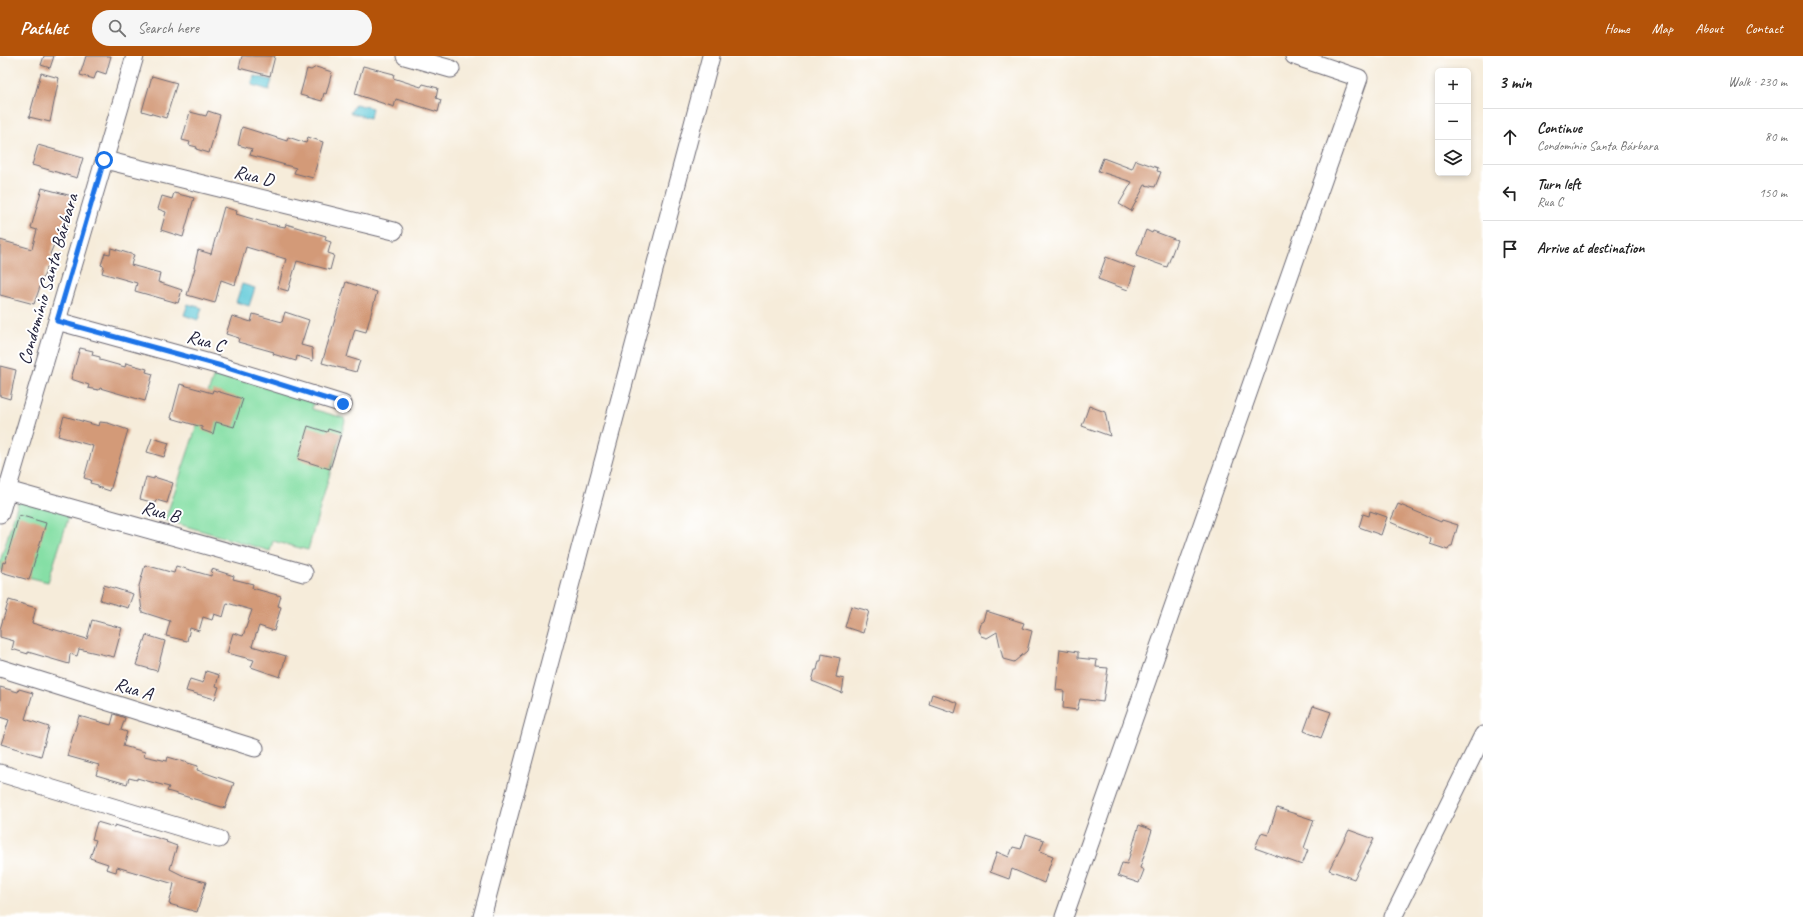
<!DOCTYPE html>
<meta charset="utf-8">
<style>
body{margin:0;font-family:Caveat,sans-serif;background:#f6f6f6;color:#222}
.controls{position:absolute;right:12px;top:12px;display:grid;overflow:hidden;border-radius:6px;box-shadow:0 2px 6px #0003}
.controls button{width:36px;height:36px;display:grid;place-items:center;padding:0;border:0;border-bottom:1px solid #e0e0e0;background:#fff;color:#222;font:20px sans-serif}
.stop{position:absolute;width:12px;height:12px;margin:-9px;border:3px solid #1a73e8;border-radius:50%;background:#fff}
.stop.end{background:#1a73e8;border-color:#fff;box-shadow:0 1px 4px #0008}
.list{margin:0;padding:0;list-style:none}
h2{display:flex;justify-content:space-between;align-items:center;height:52px;margin:0;padding:0 16px;font-size:17px}
h2 small{font-size:13px;font-weight:400;color:#767676}
.list li{display:grid;grid-template-columns:26px 1fr auto;gap:12px;align-items:center;box-sizing:border-box;height:56px;padding:0 16px;border-top:1px solid #e0e0e0}
.list b{display:block;font-size:15px;white-space:nowrap}
.list p{margin:0;font-size:13px;white-space:nowrap;color:#767676}
.list em{font-size:13px;font-style:normal;color:#767676}
.icon{flex:none;width:22px;height:22px;fill:none;stroke:currentColor;stroke-width:2;stroke-linecap:round;stroke-linejoin:round}
.map{position:relative;flex:none;width:1483px;height:861px;overflow:hidden}
header{display:flex;align-items:center;gap:24px;box-sizing:border-box;height:56px;padding:0 20px;background:#b45309;color:#fff}
header strong{font-size:19px}
nav{display:flex;gap:22px;margin-inline-start:auto;font-size:14px}
.search{width:280px;height:36px;background:#f6f6f6;display:flex;align-items:center;gap:10px;box-sizing:border-box;padding:0 14px;border-radius:22px;color:#767676;font-size:15px}
main{display:flex}
aside{flex:1;background:#fff}
.map>svg:first-child{display:block}
.green{fill:#85dfa5;stroke:#548070}
.water{fill:#5ec9d8;stroke:#40768a}
.building{fill:#d39a78}
.lines{fill:none;stroke-linecap:round;stroke-linejoin:round}
.minor-casing{stroke:#6c6973;stroke-width:19}
.minor{stroke:#fff;stroke-width:17}
.route{stroke:#1a73e8;stroke-width:5}
.labels{text-anchor:middle;stroke-width:4;stroke-linejoin:round;paint-order:stroke}
.street-label{font-size:19px;fill:#22223b;stroke:#fff}
</style>
<header>
<strong>Pathlet</strong>
<div class="search"><svg class="icon" aria-label="search" viewBox="0 0 24 24"><circle cx="10" cy="10" r="6"/><path d="M15 15l6 6"/></svg>Search here</div>
<nav><a>Home</a><a>Map</a><a>About</a><a>Contact</a></nav>
</header>
<main>
<div class="map">
<svg width="1483" height="861" viewBox="0 0 1483 861">
<rect width="100%" height="100%" fill="#fff"/>
<filter id="ink" filterUnits="userSpaceOnUse"><feTurbulence type="fractalNoise" baseFrequency=".025" numOctaves="2"/><feDisplacementMap in="SourceGraphic" scale="8" xChannelSelector="R" yChannelSelector="G"/><feConvolveMatrix kernelMatrix="1 2 1 2 8 2 1 2 1" color-interpolation-filters="sRGB"/></filter>
<filter id="wash" filterUnits="userSpaceOnUse"><feTurbulence type="fractalNoise" baseFrequency=".012" numOctaves="4" result="noise"/><feDisplacementMap in="SourceGraphic" scale="16" xChannelSelector="R" yChannelSelector="G"/><feGaussianBlur stdDeviation="0.9" result="paint"/><feColorMatrix in="noise" values="0 0 0 0 0 0 0 0 0 0 0 0 0 0 0 0 0 1.4 0 .05"/><feComposite in="paint" operator="in"/></filter>
<g filter="url(#wash)">
<rect width="100%" height="100%" fill="#f6ecda"/>
<path class="green" d="M216,313l99,29 -3,11 32,9 1,3 -37,129 -35,-9 -3,10 -105,-31z
M20,440l51,14 -23,72 -48,-12v-8z"/>
<path class="water" d="M254,20l18,4 -3,10 -17,-5z
M355,48l17,4 -2,10 -20,-5z
M242,228l13,4 -6,18 -13,-4z
M188,248l14,4 -4,12 -14,-5z"/>
<g id="blocks">
<path class="building" d="M44,0h10l-4,12 -9,-3z
M86,0h25l-5,18 -9,-3 -3,8 -14,-4z
M242,0h33l-5,20 -31,-8z
M363,10l31,8 -1,4 28,9 2,-3 15,4 -2,10 5,2 -3,12 -42,-13 -2,8 -39,-13z
M316,11l16,5 -6,22 -2,-1 -2,8 -22,-6 7,-26 4,1z
M41,17l18,5 -9,44 -21,-5z
M152,20l25,7 -11,35 -24,-7z
M208,55l12,4 -11,38 -13,-4 1,-2 -8,-2 1,-3 -8,-2 8,-28 16,4z
M242,71l45,14 1,-4 18,6 2,-6 15,5 -10,36 -19,-5 2,-5 -46,-13 2,-6 -14,-4z
M38,89l45,13 -6,20 -45,-13z
M1103,102l29,11 4,-9 22,8 -1,3 4,1 -6,15 -10,-2 -14,26 -12,-7 13,-22 -34,-11z
M42,132l30,8 -1,3 3,1 -10,37 -6,-2 -8,19 2,1 -3,13 -2,-1 -13,37 -34,-9v-55l32,9 5,-19 -6,-2z
M174,137l20,5 -11,39 -22,-7 5,-18 -8,-3 4,-13 10,3z
M224,151l13,4 -1,3 33,10 16,3 1,-3 40,12 -1,4 6,2 -3,11 6,2 -4,15 -33,-9 -9,30 -10,-3 8,-29 -40,-12 -11,38 -14,-5 -6,23 -28,-8 8,-27h-1l4,-18 13,4z
M1146,174l6,3 1,-2 24,9 -10,27 -31,-11z
M111,192l23,7 -3,10 29,8 -2,9 24,8 -4,13 -43,-12 2,-8 -35,-10 2,-7 -3,-1 4,-12 5,1z
M1106,201l29,11 -7,22 -30,-11z
M346,226l31,10 -11,40 -11,-3 -8,28 13,4 -4,11 -34,-9z
M285,256l24,8 -8,25 11,3 1,13 -16,-5 -1,5 -23,-7 1,-2 -36,-10 1,-4 -13,-4 6,-18 19,6 2,-8 29,8z
M80,292l13,3 -1,4 8,2v3l25,7 1,-4 21,6 -1,3 7,2 -8,27 -45,-13 -1,2 -11,-2 1,-3 -18,-6z
M0,310l16,4 -6,29 -10,-3z
M180,328l32,9 1,-3 30,9 -9,28 -18,-5 -3,12 -11,-4v-3l-31,-9z
M1089,350l16,6 5,24 -28,-10z
M64,360l35,10 1,-4 8,1 20,7 -18,61 -12,-4v-2l-8,-2 1,-3 -7,-2 9,-32 -35,-10z
M308,370l19,6 1,-3 13,4 -11,36 -32,-10z
M152,382l17,5 -5,14 -17,-5z
M146,421l8,2v-2l19,6 -6,20 -11,-3 -1,3 -15,-4z
M1398,448l43,18 1,-2 16,5 -6,21h-2l-2,4 -18,-6 1,-5 -41,-17z
M1370,455l17,6 -6,18 -22,-8 4,-13 6,2z
M19,459l27,8 -17,57 -28,-8 2,-10 2,1z
M145,509l29,8 2,-7 35,10 1,-7 22,7 -1,3 20,5 -1,4 29,8 -3,10 3,1 -7,24 -15,-5 -7,20 34,10 -6,21 -29,-10 3,-7 -27,-7 6,-20 10,3 9,-26 -25,-7 -4,14 -9,-3 -2,6 -9,-3 -4,14 -9,-3 -3,13 -21,-5 4,-15 -28,-9 -3,-26z
M104,529l29,9 -5,14 -28,-8z
M9,544l27,8 -4,15 55,16 5,-19 30,8 -8,29 -35,-8 -2,7 -7,-2 -1,10 -41,-12v2l-16,-5 2,-8 -14,-4v-8z
M851,550l18,5 -6,22 -18,-6z
M986,555l38,12 -2,5 10,3 -5,20 -13,11 -11,-3 -6,-27 -10,6 -6,-2 -3,-6 2,-7 3,-2z
M146,579l19,6 -8,30 -21,-6z
M1060,593l18,3v6l19,2 -1,7 12,1 -5,34 -23,-3 -3,11 -14,-2 1,-17 -8,-1z
M822,598l18,4 -4,19 8,2 -2,14 -30,-12 3,-11h2l2,-9h2z
M206,615l13,4 -3,11 3,1 -4,12 -29,-8 4,-12 13,4z
M0,631l18,5 1,-3 14,4 -8,26 24,8 -8,29 -40,-12 8,-24 -9,-3z
M932,638l26,9 -3,10 -26,-9z
M1313,650l18,6 -10,26 -17,-7z
M114,658l11,4 -4,12 6,2 -4,14 22,6 -1,4 23,5 1,-4 30,9 -1,4 37,13 -9,25 -58,-17 2,-4 -32,-9v2l-8,-2 -2,6 -31,-9 3,-10 -32,-9 12,-40 32,9z
M1277,752l37,12 -10,28 4,2 -6,15 -47,-17 6,-15 7,2z
M97,766l17,5 1,-2 52,16 -1,1 11,4 -7,23 14,7 22,6 -9,30 -28,-8 5,-20 -57,-17 -1,5 -10,-3 2,-5 -18,-6 6,-18 -4,-1z
M1139,769l13,5 -12,38 4,2 -5,13 -21,-7 4,-13 5,1z
M1349,774l25,9 -20,40 -25,-9z
M1026,778l18,6 -4,11 13,5 -9,27 -32,-14 -3,10 -19,-7 7,-20 12,5 4,-10 8,2z"/>
</g>
</g>
<g filter="url(#ink)">
<use href="#blocks" fill-opacity="0" stroke="#6c6973" stroke-width="1"/>
<g class="lines">
<g class="minor-casing">
<path id="minor" d="M405,0l46,13
M105,104l289,71
M57,265l160,44 126,39
M7,434l297,83
M0,458l135,-458
M0,612l255,80
M0,717l219,66
M482,861l229,-861
M1064,861l295,-839 -65,-22
M1393,861l90,-182"/>
</g>
<use href="#minor" class="minor"/>
</g>
</g>
<g class="lines" filter="url(#ink)">
<path class="route" d="M104,104l-47,161 161,44 125,39"/>
</g>
<g class="labels">
<g class="street-label">
<text transform="translate(254 119) rotate(14)" y="7">Rua D</text>
<text transform="translate(47 223) rotate(-74)" y="7">Condomínio Santa Bárbara</text>
<text transform="translate(206 284) rotate(16)" y="7">Rua C</text>
<text transform="translate(161 455) rotate(16)" y="7">Rua B</text>
<text transform="translate(134 632) rotate(17)" y="7">Rua A</text>
</g>
</g>
</svg>
<div class="controls">
<button>+</button>
<button>−</button>
<button><svg class="icon" aria-label="layers" viewBox="0 0 24 24"><path d="M12 4l9 5-9 5-9-5zM3 14l9 5 9-5"/></svg></button>
</div>
<div class="stop" style="left:104px;top:104px"></div>
<div class="stop end" style="left:343px;top:348px"></div>
</div>
<aside>
<h2>3 min<small>Walk · 230 m</small></h2>
<ul class="list">
<li><svg class="icon" aria-label="ahead" viewBox="0 0 24 24"><path d="M12 20V5M6 11l6-6 6 6"/></svg><div><b>Continue</b><p>Condomínio Santa Bárbara</p></div><em>80 m</em></li>
<li><svg class="icon" aria-label="left" viewBox="0 0 24 24"><path d="M17 20v-9H6M10 6l-5 5 5 5"/></svg><div><b>Turn left</b><p>Rua C</p></div><em>150 m</em></li>
<li><svg class="icon" aria-label="arrive" viewBox="0 0 24 24"><path d="M6 21V4h12l-3 4 3 4H6"/></svg><div><b>Arrive at destination</b></div></li>
</ul>
</aside>
</main>
